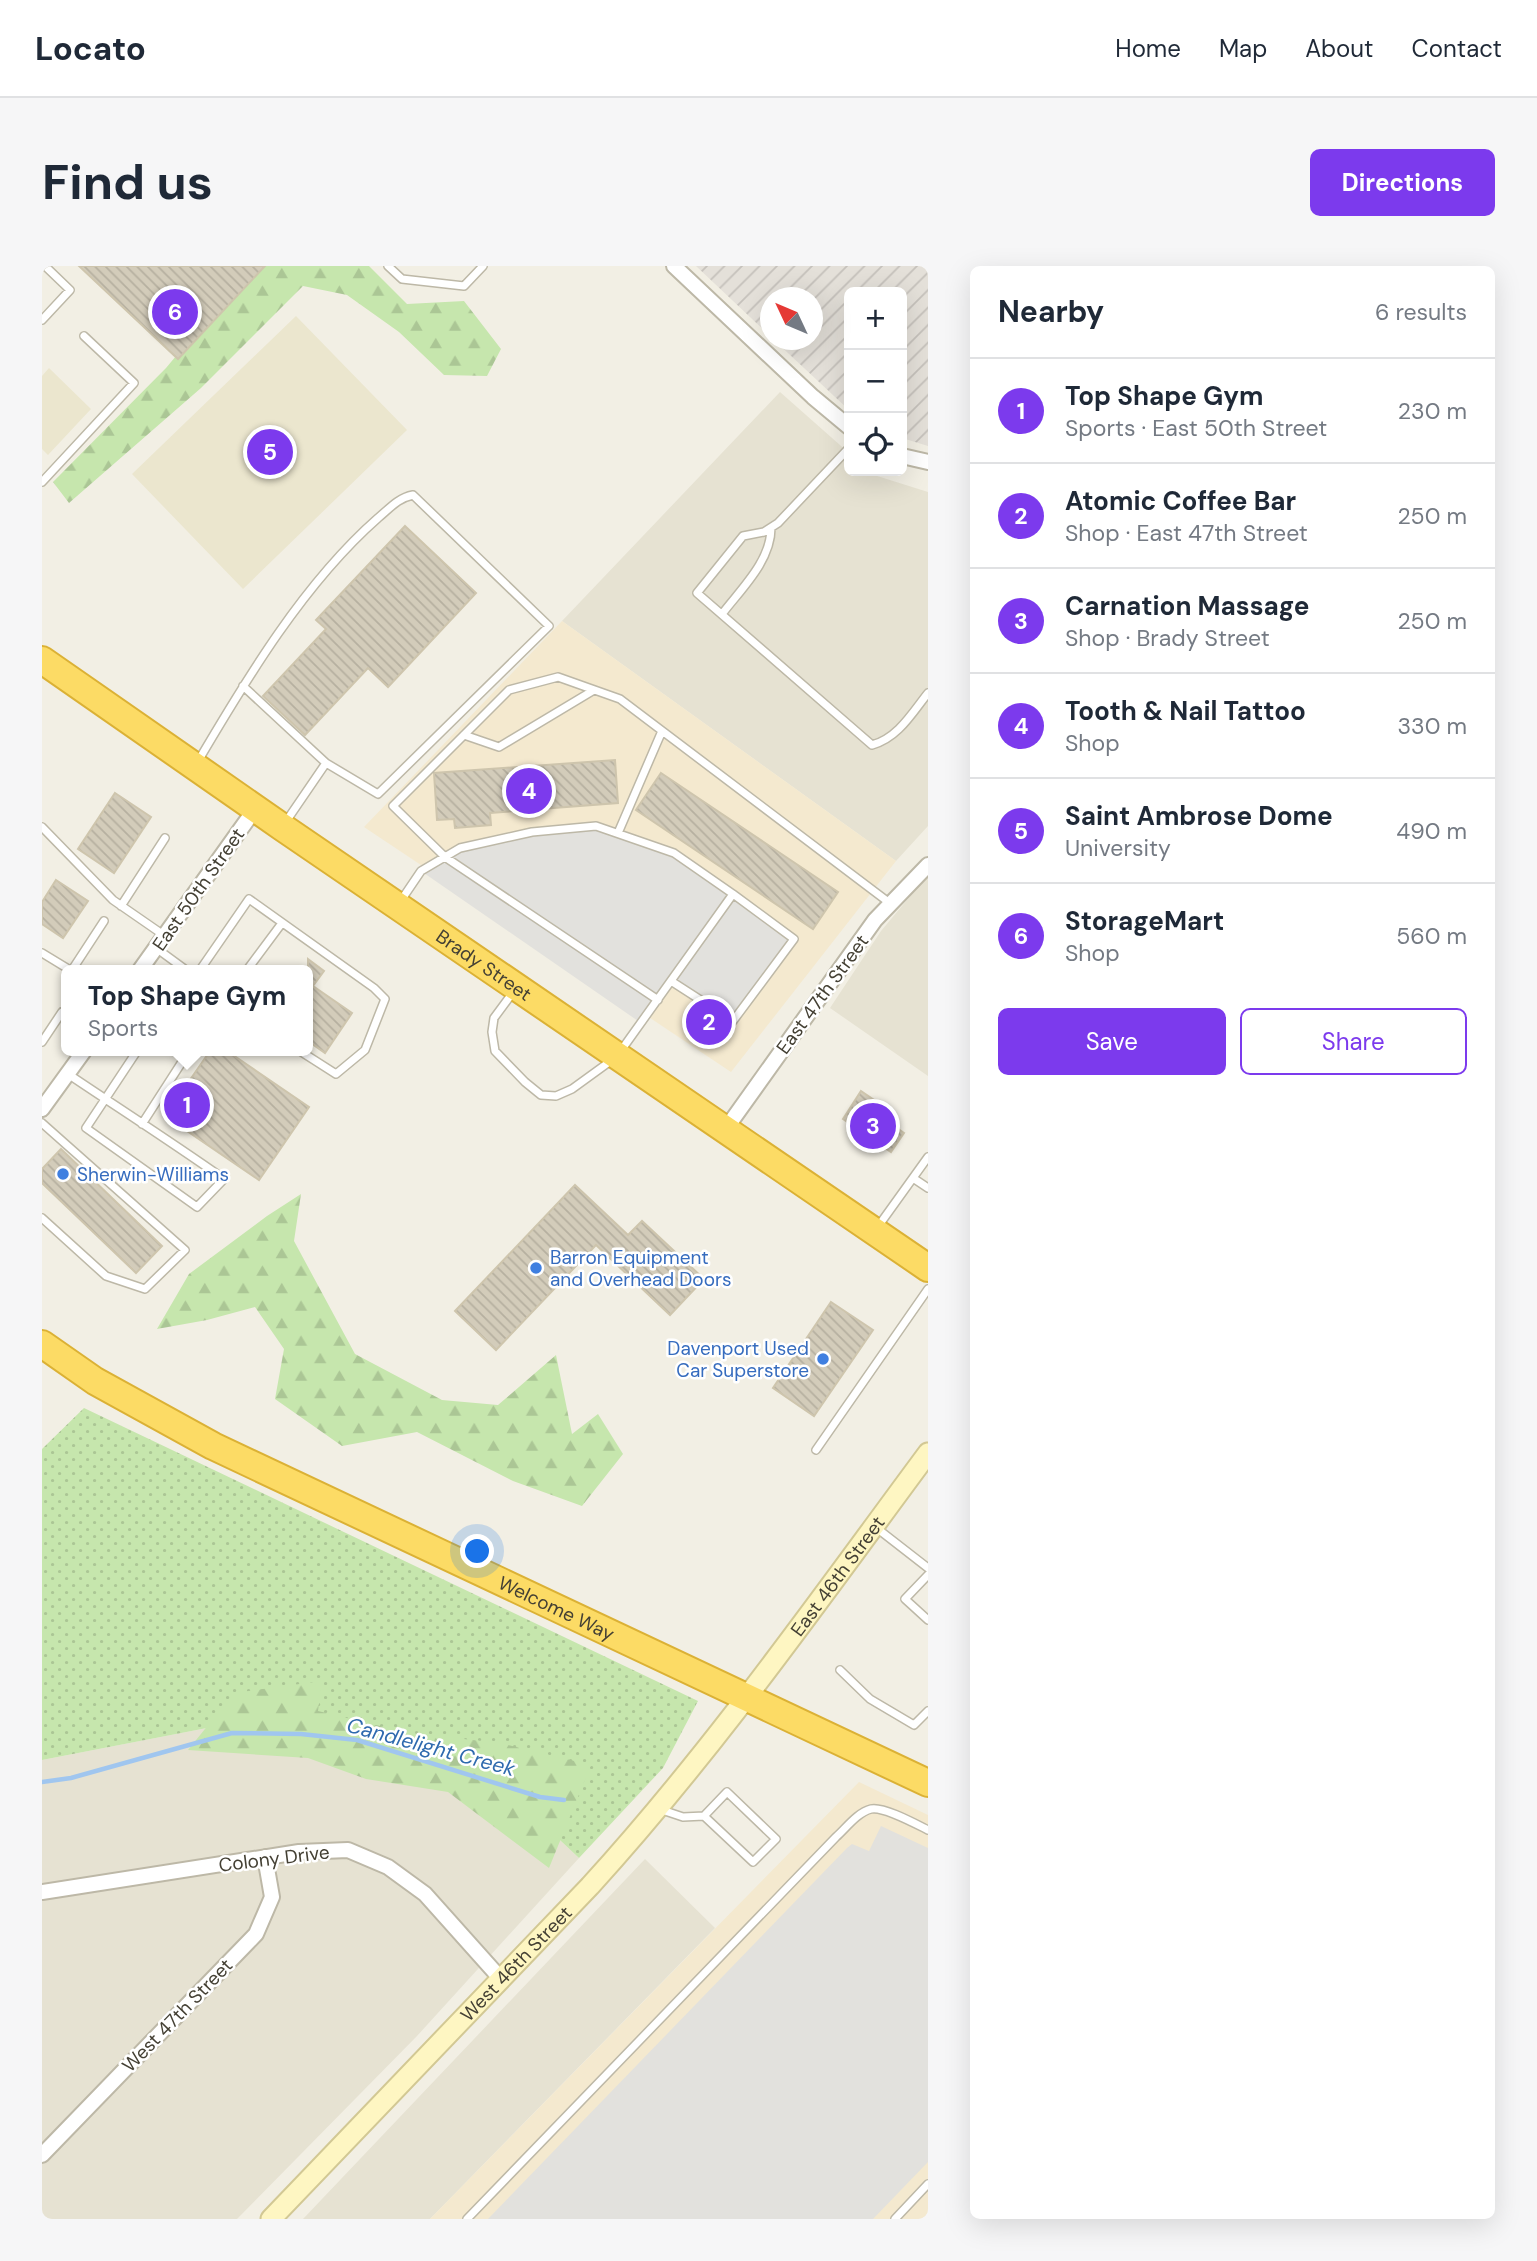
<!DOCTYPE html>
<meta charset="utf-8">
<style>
body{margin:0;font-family:"DM Sans",sans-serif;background:#f6f6f7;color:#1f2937}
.controls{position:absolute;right:21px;top:21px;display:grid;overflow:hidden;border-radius:10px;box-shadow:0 7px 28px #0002}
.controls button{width:63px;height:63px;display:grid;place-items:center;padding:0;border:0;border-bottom:2px solid #e0e1e3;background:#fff;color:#1f2937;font:35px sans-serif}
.compass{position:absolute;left:718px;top:21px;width:63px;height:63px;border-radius:50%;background:#fff;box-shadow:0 7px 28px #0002;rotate:314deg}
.you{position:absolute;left:436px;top:1286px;width:24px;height:24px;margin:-18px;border:5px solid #fff;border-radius:50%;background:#1a73e8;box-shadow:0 0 0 10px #1a73e833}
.badge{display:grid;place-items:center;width:46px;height:46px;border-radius:50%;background:#7c3aed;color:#fff;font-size:23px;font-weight:700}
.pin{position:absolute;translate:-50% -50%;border:4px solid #fff;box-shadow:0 2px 7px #0006}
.popup{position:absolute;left:19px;top:699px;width:252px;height:91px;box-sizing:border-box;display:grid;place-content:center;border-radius:10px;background:#fff;filter:drop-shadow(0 2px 5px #0005);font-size:23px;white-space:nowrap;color:#747a83}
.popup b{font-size:26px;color:#1f2937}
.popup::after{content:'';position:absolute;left:50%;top:100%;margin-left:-14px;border:14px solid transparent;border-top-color:#fff}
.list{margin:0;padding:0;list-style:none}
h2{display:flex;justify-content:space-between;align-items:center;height:91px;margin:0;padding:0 28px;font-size:30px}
h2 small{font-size:23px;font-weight:400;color:#747a83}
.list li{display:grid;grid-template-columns:46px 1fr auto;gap:21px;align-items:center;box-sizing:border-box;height:105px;padding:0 28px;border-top:2px solid #e0e1e3}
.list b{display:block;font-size:26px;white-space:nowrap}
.list p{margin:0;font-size:23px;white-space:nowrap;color:#747a83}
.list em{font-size:23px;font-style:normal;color:#747a83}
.actions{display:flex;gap:14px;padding:21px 28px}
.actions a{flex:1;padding:16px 0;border:2px solid #7c3aed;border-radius:10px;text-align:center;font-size:24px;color:#7c3aed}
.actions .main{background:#7c3aed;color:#fff}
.icon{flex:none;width:38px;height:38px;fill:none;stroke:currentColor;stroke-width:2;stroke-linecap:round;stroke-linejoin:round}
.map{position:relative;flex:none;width:886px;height:1953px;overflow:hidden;border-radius:10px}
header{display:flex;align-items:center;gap:42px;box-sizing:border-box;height:98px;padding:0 35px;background:#fff;border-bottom:2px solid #e0e1e3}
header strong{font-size:33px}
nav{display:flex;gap:38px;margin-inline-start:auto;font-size:24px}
.intro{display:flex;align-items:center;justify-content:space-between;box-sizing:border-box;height:168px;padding:0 42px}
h1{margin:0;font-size:49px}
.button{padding:18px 32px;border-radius:10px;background:#7c3aed;color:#fff;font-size:24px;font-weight:700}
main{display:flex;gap:42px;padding:0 42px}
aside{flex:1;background:#fff;border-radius:10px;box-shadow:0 7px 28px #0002}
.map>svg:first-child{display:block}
.residential{fill:#e6e2d2}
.commercial{fill:#f4e9cf}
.industrial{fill:url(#industrial-furrows)}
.education{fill:#ebe6ce}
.green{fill:url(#green-dots)}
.forest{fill:url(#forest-firs)}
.parking{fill:#e2e1dd}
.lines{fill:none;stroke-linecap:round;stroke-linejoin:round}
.stream{stroke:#a0c6ef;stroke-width:4.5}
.building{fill:url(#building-back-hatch);stroke:#cec5ad;stroke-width:2}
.lane-casing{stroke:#bdb8a7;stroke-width:10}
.street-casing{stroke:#bdb8a7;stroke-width:18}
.secondary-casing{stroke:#d2c894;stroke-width:23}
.highway-casing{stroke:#dbb135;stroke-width:30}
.lane{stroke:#fff;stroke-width:7}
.street{stroke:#fff;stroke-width:14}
.secondary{stroke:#fef6c2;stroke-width:19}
.highway{stroke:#fcdb65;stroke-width:26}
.shop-dot{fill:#3f7fe0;stroke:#fff;stroke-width:2.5}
.labels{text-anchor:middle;stroke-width:5;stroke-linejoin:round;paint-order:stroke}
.street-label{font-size:19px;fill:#444034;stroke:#fff}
.shop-label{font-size:19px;fill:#366cbe;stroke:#fff;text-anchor:start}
.water-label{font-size:21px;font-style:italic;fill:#2f6aae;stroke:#fff}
</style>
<header>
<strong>Locato</strong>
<nav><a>Home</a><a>Map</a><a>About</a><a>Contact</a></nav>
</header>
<div class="intro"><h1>Find us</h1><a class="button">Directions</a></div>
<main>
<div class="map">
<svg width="886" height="1953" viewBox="0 0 886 1953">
<defs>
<pattern id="industrial-furrows" width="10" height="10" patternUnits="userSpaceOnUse" patternTransform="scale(1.75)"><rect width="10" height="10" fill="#e4e0d9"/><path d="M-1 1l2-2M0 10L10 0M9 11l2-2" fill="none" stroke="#c5c1bb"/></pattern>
<pattern id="green-dots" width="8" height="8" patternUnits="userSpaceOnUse" patternTransform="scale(1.75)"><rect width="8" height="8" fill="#c6e6ad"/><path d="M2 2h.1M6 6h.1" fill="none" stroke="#abc695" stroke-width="1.8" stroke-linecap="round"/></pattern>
<pattern id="forest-firs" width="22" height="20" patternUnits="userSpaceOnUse" patternTransform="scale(1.75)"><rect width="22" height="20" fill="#c6e6ad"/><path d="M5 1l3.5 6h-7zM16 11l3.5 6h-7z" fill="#abc695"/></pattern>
<pattern id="building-back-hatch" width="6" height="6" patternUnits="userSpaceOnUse" patternTransform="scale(1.75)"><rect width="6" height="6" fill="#d3ccba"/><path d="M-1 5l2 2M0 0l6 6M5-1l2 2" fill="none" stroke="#b6b0a0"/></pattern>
</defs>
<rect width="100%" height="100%" fill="#f2efe4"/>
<path class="residential" d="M738,126l69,61v18h21l4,4 54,17v334l-32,35 -334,-240z
M886,609v201l-98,-68 51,-77z
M242,1447l179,36 116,109 -162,178 -180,183h-195v-459z
M603,1593l70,69 -285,291h-127z"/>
<path class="commercial" d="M520,355l334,240 -165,211 -367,-245z
M817,1516l69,33v404h-498z"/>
<path class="industrial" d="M654,0h232v180l-26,-8v-146h-53v118l-75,-70h39v-42h-42l-1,38z"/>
<path class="education" d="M254,50l111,114 -164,159 -111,-115z
M7,102l42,41 -43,46 -6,-6v-73z"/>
<path class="green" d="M42,1142l614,293 -35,67 -84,90 -116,-109 -179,-36 -242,47v-311z"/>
<path class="forest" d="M209,0h118l38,38 57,-3 37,48 -14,27 -43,-1 -45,-43 -52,-37 -44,-9 -102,102 -132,115 -16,-21 113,-114z
M259,928l-7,47 61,113 87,46 56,5 58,-50 16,79 26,-20 25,40 -41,52 -69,-25 -96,-49 -75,14 -67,-47 9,-50 -29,-42 -48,13 -50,9 32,-55 78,-58z
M280,1415l-4,30 91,22 91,10 91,22 -42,103 -101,-76 -82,-13 -58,-21 -120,-8 46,-57z"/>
<path class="parking" d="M554,560l78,27 120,86 -61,82 -61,-40 -31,42 -220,-152 39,-23 72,-16z
M839,1560l47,22v314l-55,57h-385l359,-371 5,-4 17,7z"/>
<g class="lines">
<path class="stream" d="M0,1516l29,-4 161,-45 69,1 56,6 183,57 24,3"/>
</g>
<path class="building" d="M37,0h186l-87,93z
M363,260l71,67 -88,94 -20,-19 -63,67 -42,-39 63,-67 -10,-9z
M573,494l3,43 -128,10 1,12 -36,3 -1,-9 -17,1 -3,-47z
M619,507l177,119 -25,37 -177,-119z
M73,527l36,24 -37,56 -36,-24z
M14,614l32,21 -25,37 -21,-14v-22z
M266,693l16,12 -11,15 39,27 -27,40 -17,-12z
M168,785h17l82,56 -50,73 -94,-64z
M819,825l22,15 -6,8 27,19 -13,19 -48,-33z
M19,883l101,97 -26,27 -94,-90v-14z
M533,919l53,50 14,-14 62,58 -34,36 -74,-70 -100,105 -41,-39z
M789,1036l42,28 -59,86 -41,-28z"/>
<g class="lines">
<g class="lane-casing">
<path id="lane" d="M346,0l14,13 62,7 19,-20
M0,54l28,-30 -25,-24
M807,182l-71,75 -14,9 -21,4 -46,57 175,152c26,-7 40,-32 56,-52
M0,216l92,-99 -50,-47
M680,348c19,-25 49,-53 49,-86
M422,469l35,12 95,-57
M155,497c50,-85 107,-180 181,-245 12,-10 20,-20 35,-23l136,131 -171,168 -52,-31 -83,-77
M243,557l41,-60
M0,561l71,73 52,36
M576,567l44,-102
M358,636l21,-31 39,-23 72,-16 64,-6 78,27 59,41 -113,158
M79,640l44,-68
M114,682l30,22
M0,687l28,17
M30,704l32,-49
M158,704l49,-71 125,89 11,11 -20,51 -29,24 -36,-23
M205,704l35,-47
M629,715l62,40 61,-82 -61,-45
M472,725l-20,27 -2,14 3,19 30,31 16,13 15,1 16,-7 40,-29
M616,734l-213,-143 -52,-51 116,-116 49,-13 62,22 271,205
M0,776l20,-30 4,2
M26,808c52,35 105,69 156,105l-27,28 -111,-79 51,-77
M0,857l143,127 -40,39 -39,-13 -64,-58
M100,858l47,-73
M871,912l15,10
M835,962l51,-71
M774,1184l112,-161
M832,1260l54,42
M886,1309l-23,24 23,21
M798,1404l30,29 44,26 14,-14
M617,1543l24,8 21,-1 49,46 23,-23 -49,-47 -23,24
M425,1953l369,-382c10,-9 22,-25 35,-28 12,-3 45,15 57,21
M853,1953l33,-35"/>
</g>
<g class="street-casing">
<path id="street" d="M632,0l139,131 36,30
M860,190l26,6
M98,704l115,-161
M0,843l42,-58
M683,864l150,-210 53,-55
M0,1626l257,-40 49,-2 40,17 37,27 76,85
M0,1889l214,-221 16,-37 -7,-40"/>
</g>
<g class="secondary-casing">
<g id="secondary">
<path id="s1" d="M229,1953l319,-333c123,-135 229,-286 338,-433"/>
</g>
</g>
<g class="highway-casing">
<g id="highway">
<path id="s2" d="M0,394l240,167 646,441"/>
<path id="s3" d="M0,1078l53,37 118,65 715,337"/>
</g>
</g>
<use href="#lane" class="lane"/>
<use href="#street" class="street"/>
<use href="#secondary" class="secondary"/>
<use href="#highway" class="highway"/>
</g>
<g class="shop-dot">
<circle cx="21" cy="908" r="7"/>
<circle cx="494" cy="1002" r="7"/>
<circle cx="781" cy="1093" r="7"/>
</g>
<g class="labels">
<g class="street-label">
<text transform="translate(156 623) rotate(-55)" y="7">East 50th Street</text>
<text dy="7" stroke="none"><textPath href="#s2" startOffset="537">Brady Street</textPath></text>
<text transform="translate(780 728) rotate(-54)" y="7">East 47th Street</text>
<text dy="7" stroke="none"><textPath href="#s1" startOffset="858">East 46th Street</textPath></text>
<text dy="7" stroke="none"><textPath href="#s3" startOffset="579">Welcome Way</textPath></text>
<text transform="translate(232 1592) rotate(-7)" y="7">Colony Drive</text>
<text dy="7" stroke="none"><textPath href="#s1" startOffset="354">West 46th Street</textPath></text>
<text transform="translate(135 1749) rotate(-46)" y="7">West 47th Street</text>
</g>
<g class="shop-label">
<text x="35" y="915">Sherwin-Williams</text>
<text x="508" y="998">Barron Equipment<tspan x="508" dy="22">and Overhead Doors</tspan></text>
<text x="767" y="1089" text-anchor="end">Davenport Used<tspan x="767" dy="22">Car Superstore</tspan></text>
</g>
<g class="water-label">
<text transform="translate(389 1481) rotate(15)" y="7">Candlelight Creek</text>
</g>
</g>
</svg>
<div class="controls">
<button>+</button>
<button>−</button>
<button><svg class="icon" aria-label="locate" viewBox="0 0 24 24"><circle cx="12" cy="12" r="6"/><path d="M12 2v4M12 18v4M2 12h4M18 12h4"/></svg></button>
</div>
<svg class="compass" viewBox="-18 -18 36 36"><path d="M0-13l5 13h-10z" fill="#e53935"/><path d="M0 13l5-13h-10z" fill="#747a83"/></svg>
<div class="you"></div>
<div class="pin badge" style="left:145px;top:839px">1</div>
<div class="popup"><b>Top Shape Gym</b>Sports</div>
<div class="pin badge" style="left:667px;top:756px">2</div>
<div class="pin badge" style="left:831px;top:860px">3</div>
<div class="pin badge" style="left:487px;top:525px">4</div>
<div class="pin badge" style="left:228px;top:186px">5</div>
<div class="pin badge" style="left:133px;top:46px">6</div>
</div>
<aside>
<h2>Nearby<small>6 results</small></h2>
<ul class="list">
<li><span class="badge">1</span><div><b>Top Shape Gym</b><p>Sports · East 50th Street</p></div><em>230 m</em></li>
<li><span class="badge">2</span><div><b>Atomic Coffee Bar</b><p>Shop · East 47th Street</p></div><em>250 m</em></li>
<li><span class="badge">3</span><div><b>Carnation Massage</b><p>Shop · Brady Street</p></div><em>250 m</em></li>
<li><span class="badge">4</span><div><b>Tooth &amp; Nail Tattoo</b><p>Shop</p></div><em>330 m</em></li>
<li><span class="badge">5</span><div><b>Saint Ambrose Dome</b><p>University</p></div><em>490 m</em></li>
<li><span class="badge">6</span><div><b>StorageMart</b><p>Shop</p></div><em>560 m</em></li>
</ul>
<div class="actions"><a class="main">Save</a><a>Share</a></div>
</aside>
</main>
